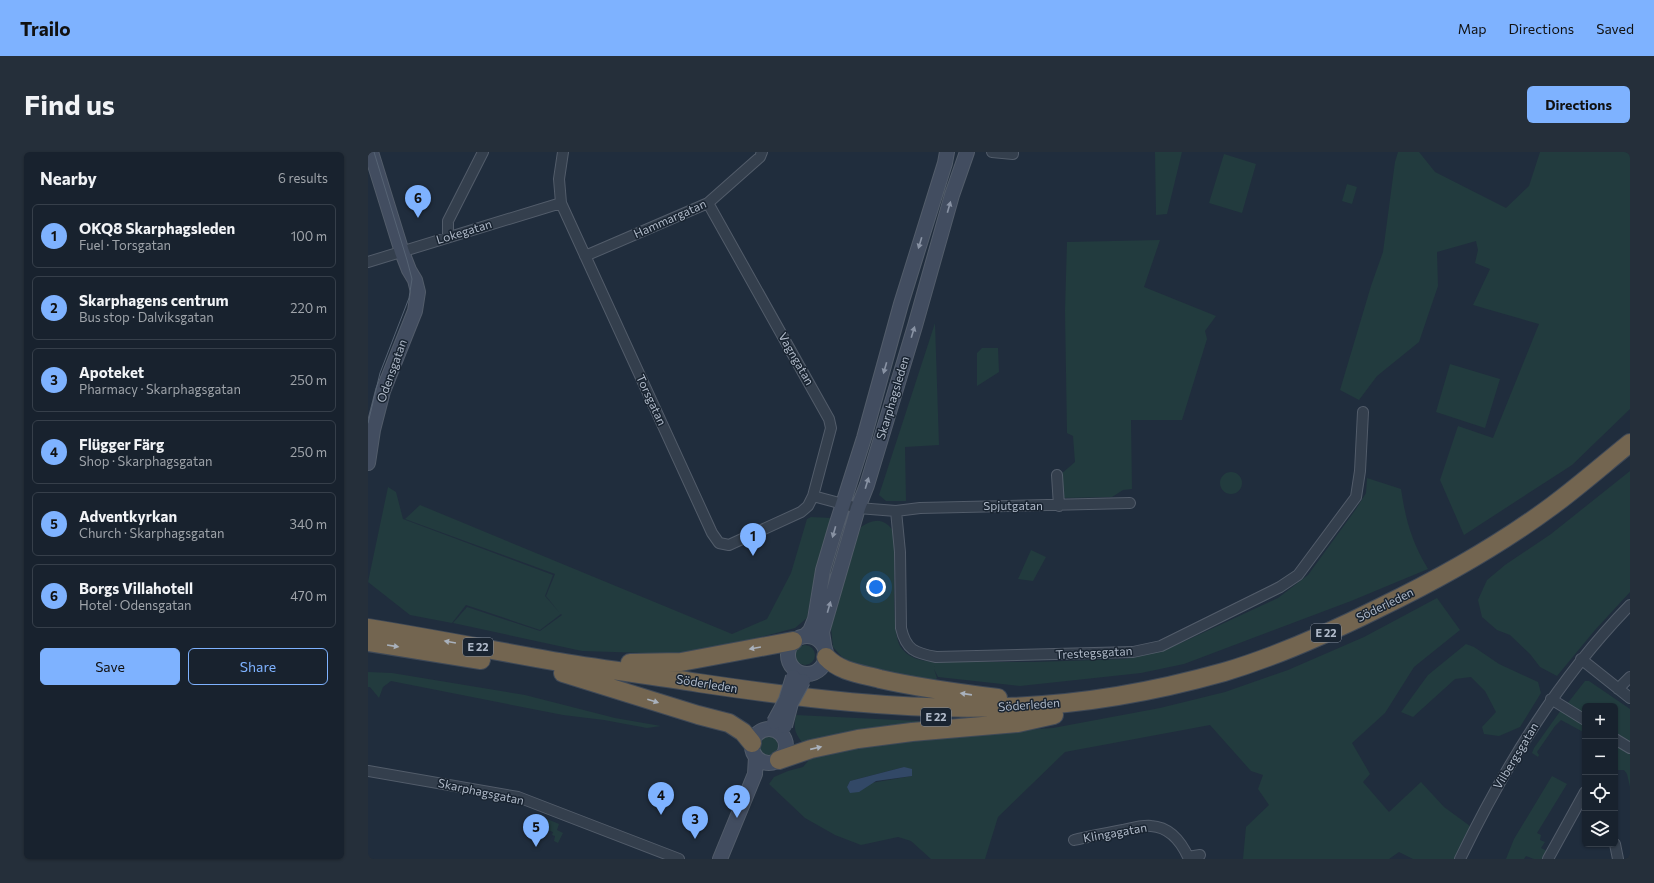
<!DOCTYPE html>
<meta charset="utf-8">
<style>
body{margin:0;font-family:Commissioner,sans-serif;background:#252f3a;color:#f1f3f6}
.controls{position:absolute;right:12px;bottom:12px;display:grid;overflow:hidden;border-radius:6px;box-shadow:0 1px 3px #0004}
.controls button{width:36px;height:36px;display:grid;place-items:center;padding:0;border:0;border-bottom:1px solid #363f4a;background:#18222e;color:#f1f3f6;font:20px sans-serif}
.you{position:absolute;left:508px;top:435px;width:14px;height:14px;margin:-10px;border:3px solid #fff;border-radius:50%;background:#1a73e8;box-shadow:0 0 0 6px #1a73e833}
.badge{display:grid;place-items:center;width:26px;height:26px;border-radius:50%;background:#7eb2ff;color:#111;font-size:13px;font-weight:700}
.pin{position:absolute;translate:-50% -33px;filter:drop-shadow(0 1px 2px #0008)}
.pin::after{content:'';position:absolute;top:21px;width:14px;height:12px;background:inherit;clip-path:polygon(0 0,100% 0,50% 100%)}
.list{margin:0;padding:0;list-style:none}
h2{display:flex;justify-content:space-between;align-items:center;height:52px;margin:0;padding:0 16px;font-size:17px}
h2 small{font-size:13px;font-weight:400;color:#9fa4aa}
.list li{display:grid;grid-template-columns:26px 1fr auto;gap:12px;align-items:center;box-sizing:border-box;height:64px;margin:0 8px 8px;padding:0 8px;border:1px solid #363f4a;border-radius:6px}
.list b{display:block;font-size:15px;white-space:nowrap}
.list p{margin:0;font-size:13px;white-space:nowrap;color:#9fa4aa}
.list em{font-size:13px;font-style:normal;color:#9fa4aa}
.actions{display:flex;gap:8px;padding:12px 16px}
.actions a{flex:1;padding:9px 0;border:1px solid #7eb2ff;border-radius:6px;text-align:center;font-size:14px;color:#7eb2ff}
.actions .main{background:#7eb2ff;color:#111}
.icon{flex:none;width:22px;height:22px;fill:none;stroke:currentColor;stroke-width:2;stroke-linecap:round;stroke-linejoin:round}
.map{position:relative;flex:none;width:1262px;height:707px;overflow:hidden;border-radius:6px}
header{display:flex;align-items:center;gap:24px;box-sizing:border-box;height:56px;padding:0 20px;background:#7eb2ff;color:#111}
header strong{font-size:19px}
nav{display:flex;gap:22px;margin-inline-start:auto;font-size:14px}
.intro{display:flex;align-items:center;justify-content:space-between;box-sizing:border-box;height:96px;padding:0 24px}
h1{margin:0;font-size:28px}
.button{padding:10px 18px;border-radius:6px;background:#7eb2ff;color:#111;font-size:14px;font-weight:700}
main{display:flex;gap:24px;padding:0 24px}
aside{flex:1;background:#18222e;border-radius:6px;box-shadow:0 1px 3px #0004}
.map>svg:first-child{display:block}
.green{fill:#223b3e;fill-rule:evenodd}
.water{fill:#324866}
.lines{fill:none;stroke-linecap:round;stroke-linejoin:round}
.street-casing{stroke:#525c6a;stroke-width:12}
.secondary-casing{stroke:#525c6a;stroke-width:16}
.highway-casing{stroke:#3f4957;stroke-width:20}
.street{stroke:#343f4d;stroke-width:10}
.secondary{stroke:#424d60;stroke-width:14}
.highway{stroke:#736550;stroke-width:18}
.tram{stroke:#566374;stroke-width:1}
.secondary-bridge-casing{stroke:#525c6a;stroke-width:16;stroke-linecap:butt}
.secondary-bridge{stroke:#424d60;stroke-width:14}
.oneway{fill:#8993a4}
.oneway2{fill:#a9b1bc}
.labels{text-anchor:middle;stroke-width:3;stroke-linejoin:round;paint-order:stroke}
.shield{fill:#192431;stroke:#828c9b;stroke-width:1}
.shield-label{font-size:11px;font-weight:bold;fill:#afb9c8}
.street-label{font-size:12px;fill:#afb9c8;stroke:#192431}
</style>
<header>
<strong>Trailo</strong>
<nav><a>Map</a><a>Directions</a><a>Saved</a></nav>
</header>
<div class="intro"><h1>Find us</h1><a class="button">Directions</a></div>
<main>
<aside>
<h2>Nearby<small>6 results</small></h2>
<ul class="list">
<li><span class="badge">1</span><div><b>OKQ8 Skarphagsleden</b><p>Fuel · Torsgatan</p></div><em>100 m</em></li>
<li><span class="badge">2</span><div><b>Skarphagens centrum</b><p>Bus stop · Dalviksgatan</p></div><em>220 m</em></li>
<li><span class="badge">3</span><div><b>Apoteket</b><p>Pharmacy · Skarphagsgatan</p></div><em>250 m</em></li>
<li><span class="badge">4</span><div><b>Flügger Färg</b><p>Shop · Skarphagsgatan</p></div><em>250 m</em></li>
<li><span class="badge">5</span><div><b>Adventkyrkan</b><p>Church · Skarphagsgatan</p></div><em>340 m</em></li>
<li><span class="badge">6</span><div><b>Borgs Villahotell</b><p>Hotel · Odensgatan</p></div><em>470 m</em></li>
</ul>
<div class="actions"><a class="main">Save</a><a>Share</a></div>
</aside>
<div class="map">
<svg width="1262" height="707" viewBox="0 0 1262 707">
<rect width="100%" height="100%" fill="#202d3d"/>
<path class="green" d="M787,0h27l-15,62 -11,1z
M1030,0h21l16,20 71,36 23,-22 11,-34h90v257l-58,56 -108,70 -24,-55 18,-54 35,12 46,-114 -66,-19 17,-36 -15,-6 3,-13 -2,-9 -39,11 1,34 -19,56 -42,34 -18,24 -19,-10 31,-104 12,-34 12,-90z
M856,2l32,10 -14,49 -33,-10z
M979,32l10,3 -5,17 -10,-3z
M792,88l-16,47 72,29 -11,15 2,8 -25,81h-51l1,69 -9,1 -11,7 -52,1 1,-24 14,-12 -2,-26 -6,-3 -2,-122 2,-69z
M567,171l4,122 -34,2 1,54h-20l-7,-6z
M614,196h16l1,24 -22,14v-33z
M1082,212l50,15 -15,49 -49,-16z
M1262,319v121l-35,38 -38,46 -17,-9 -10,-13 -20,-19 -13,-5 -15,-13 -4,-17 9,-20 18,-15 46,-31z
M852 331a11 11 0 1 1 22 0a11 11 0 1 1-22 0Z
M999,326l34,11c5,32 10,51 27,80l-77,32 -167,63 -43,9 -121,13 -82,-9 -4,-8 3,9 -6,6 -79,-20 -11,-8 -8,-9 -2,-19 27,-93 3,-8c15,-10 24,-8 34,6 0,22 -4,97 5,113 7,12 21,15 35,16l-1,5 1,-5h99l91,-3 56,-16 97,-45 30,-23 48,-66 10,-16z
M20,335l8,5 7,27 150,56 -8,21 14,16 -13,-16 9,-22 -150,-55 15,-14 312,129 35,-15 24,-46 16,-54 4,-2 20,1 -17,62 -7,38 -12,10 -65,17 -53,9 -95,-3 -129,-28 14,-16 73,24 22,-16 -1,-1 -21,16 -74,-25 -14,18 -42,-8 -42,-33z
M663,398l15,7 -13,24 -15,-2z
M1069,446l23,32 -46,37 -29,46 -33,30 18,31 -7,8 26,30 32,-30 23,25 26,19 -15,33h-42l-14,-7 -10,7h-146l3,-32 23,-22 -11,-16 5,-14 -12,-4 -41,-46 -145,27 -67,65 -13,42h-54l-20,-18 -13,-4 -37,8 -26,-10 -30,-17 -36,-34 5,-7 14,-6 15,-4 10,-12 91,-17 149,-10 107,-20 65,-16 63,-22 76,-33zM536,615l8,9 -65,11 3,-6z
M1098,492l8,3 25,17 39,18 3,11 -21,34 -21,9 -15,-2 -2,-7 14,-15 -11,-21 -14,-14 -16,2 -42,38 -12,-5 27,-37z
M427 503a10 10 0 1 1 20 0a10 10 0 1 1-20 0Z
M0,520l24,1 133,22 90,23 46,8 -14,2 -43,-8 -41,-5 -172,-34 -8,6 -4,11 -9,-11h-2z
M1217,529h4l41,28v34l-15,-9v-28h-30v9l-18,-11z
M1193,558l24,15v8l-24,-13 -6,6 -18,26 2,3 -1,2 -6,-4 2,-5z
M428,563l122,6v5l-114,19c-9,-12 -11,-16 -8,-30z
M390 594a10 10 0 1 1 20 0a10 10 0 1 1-20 0Z
M1247,591l15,10v34l-3,-13 -3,-4h-9z
M1184,624l15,8 -30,49 4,2 -1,5 5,2 -4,6 6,3 -5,8h-8l-8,-3 -2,3h-18l8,-20z
M179,667l12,5 -2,6 6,3 -5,10 -4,-2 1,-5 -3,-1 1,-3 -10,-4z"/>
<path class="water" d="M536,615l8,2v7l-36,5 -17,11 -9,1 -3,-6 3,-6z"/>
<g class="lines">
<g class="street-casing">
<path id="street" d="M195,0l-4,27 2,24 151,330 7,10 10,2 72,-33 7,-6 5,-10
M624,0l21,2v-2
M340,51l121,216 2,9 -18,68 45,12 38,3 4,41 1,76c5,22 14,25 35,29l197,-5 28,-6 119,-59 18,-12 58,-78 4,-26 3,-59
M80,85v-16l35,-69
M217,104l123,-53 52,-46 2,-5
M0,110l193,-59
M689,323l2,31
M528,359l24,-3 210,-5
M1213,507l49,39
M1250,537l12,-12
M1183,547l34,21
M1247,587l15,9
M0,619l150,26 161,62
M706,688c17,-4 33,-7 49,-10 9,-2 20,-5 28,-4 19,1 31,17 38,33
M1247,692l3,15
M820,705l12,-2
M1092,707c45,-93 98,-180 170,-254
M1180,707l37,-67"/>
</g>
<g class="secondary-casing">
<path id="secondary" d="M0,311l5,-33 10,-39 32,-80 3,-19 -3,-12 -6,-10 -7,-18 -31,-100
M438,483l4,-4 5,-12 8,-49 13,-44 28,-88 37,-134 44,-141 2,-11
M420 503a19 19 0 1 1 38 0a19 19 0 1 1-38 0Z
M456,493l-2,-13 36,-124 9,-23 48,-159 37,-131 15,-43
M384 594a17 17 0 1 1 34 0a17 17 0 1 1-34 0Z
M352,707l35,-85 1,-17"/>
</g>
<g class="highway-casing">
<path id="highway" d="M0,476c62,10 123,22 185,33 48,8 97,14 146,22 101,15 204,28 307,24 74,-2 147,-15 218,-35 54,-16 105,-39 155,-64 60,-29 119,-62 173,-102 27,-20 52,-42 78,-63
M0,490l113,18
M458,505c14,15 35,17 54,22 39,9 78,14 118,19
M262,511l51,-1 112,-21
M195,521l135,42 31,8 14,9 9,11
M411,608l32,-11 47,-10 54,-7 106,-9 36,-8"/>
</g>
<use href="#street" class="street"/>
<use href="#secondary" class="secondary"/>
<use href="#highway" class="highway"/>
<path class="tram" d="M0,271l12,-50 29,-75 3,-19 -5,-19 -33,-108"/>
<g class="secondary-bridge-casing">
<path id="secondary-bridge" d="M406,570l12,-22 7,-23
M417,574l6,-23 12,-22"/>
</g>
<use href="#secondary-bridge" class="secondary-bridge"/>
</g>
<defs><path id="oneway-solid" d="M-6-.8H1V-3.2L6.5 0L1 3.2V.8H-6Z"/></defs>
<g class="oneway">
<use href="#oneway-solid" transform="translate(581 55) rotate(-74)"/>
<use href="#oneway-solid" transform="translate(552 91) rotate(107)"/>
<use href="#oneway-solid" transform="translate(545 180) rotate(-73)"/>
<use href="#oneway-solid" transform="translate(517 216) rotate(106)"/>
<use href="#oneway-solid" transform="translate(499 331) rotate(-73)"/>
<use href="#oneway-solid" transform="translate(466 380) rotate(106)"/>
<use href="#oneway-solid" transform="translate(461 455) rotate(-74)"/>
</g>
<g class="oneway2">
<use href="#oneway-solid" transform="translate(82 490) rotate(-170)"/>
<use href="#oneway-solid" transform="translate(25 494) rotate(9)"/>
<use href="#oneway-solid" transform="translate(387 496) rotate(170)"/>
<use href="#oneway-solid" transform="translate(598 542) rotate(-172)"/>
<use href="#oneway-solid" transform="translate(285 549) rotate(18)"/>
<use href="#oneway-solid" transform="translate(448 596) rotate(-13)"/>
</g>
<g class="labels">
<g class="shield">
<rect x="943" y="472" width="30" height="18" rx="3"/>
<rect x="95" y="486" width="30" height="18" rx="3"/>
<rect x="553" y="556" width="30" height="18" rx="3"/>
</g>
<g class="shield-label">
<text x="958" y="485">E 22</text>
<text x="110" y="499">E 22</text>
<text x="568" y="569">E 22</text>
</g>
<g class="street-label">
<text transform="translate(302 67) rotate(-24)" y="4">Hammargatan</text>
<text transform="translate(96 80) rotate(-17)" y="4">Lokegatan</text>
<text transform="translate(428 207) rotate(60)" y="4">Vagngatan</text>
<text transform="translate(24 219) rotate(-70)" y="4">Odensgatan</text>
<text transform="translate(525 246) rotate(-73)" y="4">Skarphagsleden</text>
<text transform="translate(283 248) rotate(65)" y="4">Torsgatan</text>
<text x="645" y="358">Spjutgatan</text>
<text transform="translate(1017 453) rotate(-26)" y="4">Söderleden</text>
<text transform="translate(726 501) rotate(-3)" y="4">Trestegsgatan</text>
<text transform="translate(339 532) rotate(9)" y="4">Söderleden</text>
<text transform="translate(661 553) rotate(-4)" y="4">Söderleden</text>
<text transform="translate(1148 604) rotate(-59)" y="4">Vilbergsgatan</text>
<text transform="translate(113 640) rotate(12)" y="4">Skarphagsgatan</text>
<text transform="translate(747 681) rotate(-10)" y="4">Klingagatan</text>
</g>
</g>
</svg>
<div class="controls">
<button>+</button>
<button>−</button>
<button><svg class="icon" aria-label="locate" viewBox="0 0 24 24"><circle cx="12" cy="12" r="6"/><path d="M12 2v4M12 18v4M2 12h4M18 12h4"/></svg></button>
<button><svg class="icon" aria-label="layers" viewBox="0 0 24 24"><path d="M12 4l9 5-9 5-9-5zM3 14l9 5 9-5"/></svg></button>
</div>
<div class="you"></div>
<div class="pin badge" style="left:385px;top:404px">1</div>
<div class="pin badge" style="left:369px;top:666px">2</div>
<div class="pin badge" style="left:327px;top:687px">3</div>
<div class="pin badge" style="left:293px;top:663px">4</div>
<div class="pin badge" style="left:168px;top:695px">5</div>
<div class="pin badge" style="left:50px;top:66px">6</div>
</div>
</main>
